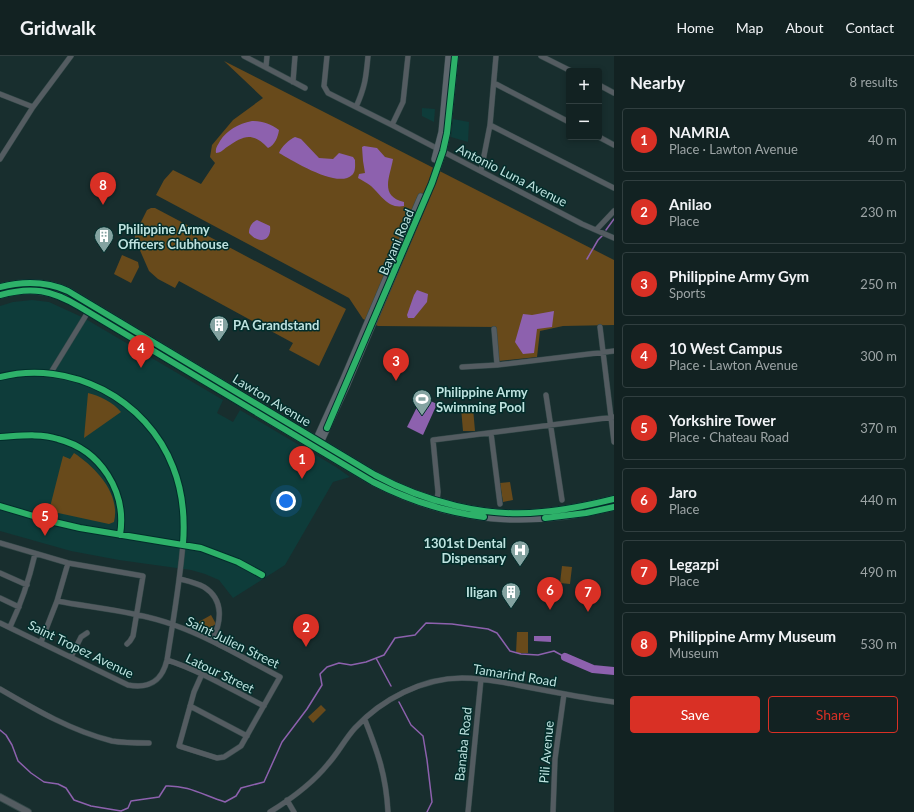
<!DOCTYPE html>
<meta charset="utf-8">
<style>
body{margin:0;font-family:Lato,sans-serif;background:#1f2f2f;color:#f1f3f6}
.controls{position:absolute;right:12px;top:12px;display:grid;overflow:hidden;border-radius:4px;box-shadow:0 2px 6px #0003}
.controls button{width:36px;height:36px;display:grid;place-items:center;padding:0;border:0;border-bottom:1px solid #313f40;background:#122222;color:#f1f3f6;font:20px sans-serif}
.you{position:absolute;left:286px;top:445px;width:14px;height:14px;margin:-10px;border:3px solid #fff;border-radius:50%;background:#1a73e8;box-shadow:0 0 0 6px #1a73e833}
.badge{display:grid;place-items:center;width:26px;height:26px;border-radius:50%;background:#d93025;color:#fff;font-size:13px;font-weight:700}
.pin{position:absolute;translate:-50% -33px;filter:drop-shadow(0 1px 2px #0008)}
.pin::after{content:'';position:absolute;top:21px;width:14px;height:12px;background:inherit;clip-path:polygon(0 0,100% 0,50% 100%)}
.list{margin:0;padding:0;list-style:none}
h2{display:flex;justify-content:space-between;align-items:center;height:52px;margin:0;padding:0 16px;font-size:17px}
h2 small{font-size:13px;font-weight:400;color:#9ca4a5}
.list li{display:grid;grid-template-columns:26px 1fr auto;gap:12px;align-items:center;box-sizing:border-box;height:64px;margin:0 8px 8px;padding:0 8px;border:1px solid #313f40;border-radius:4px}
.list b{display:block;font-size:15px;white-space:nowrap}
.list p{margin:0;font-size:13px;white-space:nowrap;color:#9ca4a5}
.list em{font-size:13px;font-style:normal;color:#9ca4a5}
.actions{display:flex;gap:8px;padding:12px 16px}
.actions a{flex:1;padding:9px 0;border:1px solid #d93025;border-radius:4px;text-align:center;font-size:14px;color:#d93025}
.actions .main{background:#d93025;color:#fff}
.map{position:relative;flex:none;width:614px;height:756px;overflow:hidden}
header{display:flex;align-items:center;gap:24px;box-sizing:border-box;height:56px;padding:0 20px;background:#122222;border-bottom:1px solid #313f40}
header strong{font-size:19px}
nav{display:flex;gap:22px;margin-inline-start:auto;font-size:14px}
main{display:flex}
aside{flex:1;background:#122222}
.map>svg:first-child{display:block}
.built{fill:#0e3c3a}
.green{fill:#684a1b}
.water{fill:#8d61ae}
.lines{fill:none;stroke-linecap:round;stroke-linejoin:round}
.stream{stroke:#8d61ae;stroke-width:1.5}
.river{stroke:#8d61ae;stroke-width:8}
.minor-casing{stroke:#344949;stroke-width:6}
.tertiary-casing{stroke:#344949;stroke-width:8}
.secondary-casing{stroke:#344949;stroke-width:8}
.minor{stroke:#545c61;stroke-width:5}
.tertiary{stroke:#545c61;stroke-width:6}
.secondary{stroke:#5d666d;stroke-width:7}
.cycleway-casing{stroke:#022d2b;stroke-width:8}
.cycleway{stroke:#2db169;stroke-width:6}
.labels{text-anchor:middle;stroke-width:3;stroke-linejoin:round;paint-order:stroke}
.street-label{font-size:13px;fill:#bee2df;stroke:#022d2b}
.poi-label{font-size:13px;font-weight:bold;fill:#bee2df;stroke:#022d2b;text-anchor:start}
</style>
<header>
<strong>Gridwalk</strong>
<nav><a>Home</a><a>Map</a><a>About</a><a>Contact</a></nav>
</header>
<main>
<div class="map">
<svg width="614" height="756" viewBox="0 0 614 756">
<rect width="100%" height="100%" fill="#182e2e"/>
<path class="built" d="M422,52l13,1 -1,13 -12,-6z
M453,63l16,3 -1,20 -17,-5z
M32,244l17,2 35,16 139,82 -6,13 16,9 7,-12 96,57 14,10 -17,5 -48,83 -52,33 -14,-18 -14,-6 -14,-4 -72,-10 -48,-9 -71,-20v-225l13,-4z"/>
<path class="green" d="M224,5l390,199v65l-51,1 -23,5 -3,26 -38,4 -3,-34 -118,-1 -15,-7 -14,-21 -193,-103 8,-15 9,-10 28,14 14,-21 -5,-6 2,-12 21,-25 30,-22z
M151,152h4l191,101 -27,57 -30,-16 4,-7 -114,-62 -4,7 -17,-9 -9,-8 -14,-32v-5l12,-24z
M122,199l16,7 1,5 -8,16 -17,-9z
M88,337c12,3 25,9 33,19l-37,26z
M461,352h12l2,23h-12z
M74,397c21,14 47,40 40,69l-5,2 -60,-13 14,-55 7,3z
M510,426l3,18 -10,2 -3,-19z
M562,510l10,1 -2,17 -10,-1z
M211,559l5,9 -16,9 -5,-9z
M517,576h11v21h-12z
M321,649l5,5 -13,13 -5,-6z"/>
<path class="water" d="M252,65c10,0 19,3 27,9 -1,7 -4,15 -11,18 -16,-17 -25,-12 -41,-1 -4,3 -7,6 -11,6 -1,-5 2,-8 4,-12 7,-11 18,-17 32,-20z
M295,81l6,2 18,19 14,1 6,-6 14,4 2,3c0,4 1,12 -3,15 -14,14 -59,-14 -73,-22 2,-6 11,-14 16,-16z
M364,90l13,2 8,9 8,2c-3,18 -14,37 11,43v4c-16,3 -22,-10 -33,-20 -4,-3 -9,-6 -13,-8l1,-4 6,-1 -2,-12 -1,-14z
M257,164l13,6c2,16 -12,18 -21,7 0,-6 3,-11 8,-13z
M417,234l11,4 -1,8 -13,16h-6l-1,-3 7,-20z
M554,255l-2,16 -15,2 -3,24 -11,1 -8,-12 8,-28 9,1z
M422,341l15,7 -14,31 -16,-8z
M534,580h17v6l-17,-1z"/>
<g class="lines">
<path class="stream" d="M606,174l8,-11
M587,203l11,-19 6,-6
M376,602l15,28
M399,646l12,23 12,11 4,24 5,42 -5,10
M0,674l6,5 6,10 6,16 13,12 13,9 14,2 8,4 8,12 17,6 30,5 7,-3 3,-7 28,-4 7,-11c22,-1 39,10 59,16l11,-6 5,-8 23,-6 18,-40 25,-33 15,-24 -2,-11 7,-7 12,-4 12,2 15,-3 18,-7 11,-17 20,-3 11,-12 26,1 36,5 9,4 13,18 11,3 17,1 16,-4 11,6"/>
<path class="river" d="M565,601l28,12 21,2"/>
<g class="minor-casing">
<path id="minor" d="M244,0l61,32
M327,0l-3,30 4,7 64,32 190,99 32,14
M541,0l30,15
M266,11l1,-11
M293,26l2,-26
M494,27l75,39
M599,29l15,8
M0,38l33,13
M356,51c9,-20 10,-29 12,-51
M392,69l11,-23 5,-46
M490,69l124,63
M599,81l15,8
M0,103l33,-52 38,-51
M481,115l9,-46 6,-69
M597,173l17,-18
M600,271l14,115
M494,273l3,36
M462,311l35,-2 117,-14
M50,318l38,-62
M0,321c35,-9 75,-4 106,14 43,23 72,67 77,116 2,12 1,24 0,36 -3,39 -10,78 -16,117 -5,21 -17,29 -39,25l-128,-62
M546,339l16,105
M491,377l9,71
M0,381c19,-1 40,-4 58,2 43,11 69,53 62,96
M437,445l1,-9 -5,-52 181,-23
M0,450l50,15 30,7 121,20 37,14 24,13
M0,487l68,20 75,13 -10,60 -3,5 -3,3
M0,517l27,12
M180,523c8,2 17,4 24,8 21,13 17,36 8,54
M0,542l19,9
M57,545c37,7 82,11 117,24 37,13 71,34 106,52l-39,69 -17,11 -7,1 -38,-12 15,-54 8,-18
M10,571c11,-23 19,-47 25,-73
M41,586l16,-41 11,-38
M71,601l10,-20 6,-4
M167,604c34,11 65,30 97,46
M0,633c36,21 72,42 112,52 12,2 25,2 37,2
M190,650l57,30
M365,664c13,33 21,55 23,92
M287,744l7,12
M270,756c21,-13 42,-28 58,-48 10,-11 17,-25 27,-36 27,-29 68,-50 107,-50 21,0 40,4 60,8 26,5 52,10 78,14l14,2
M468,756l13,-133
M553,756l2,-53 9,-65"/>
</g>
<g class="tertiary-casing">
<path id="tertiary" d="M0,741l28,15"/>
</g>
<g class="secondary-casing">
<path id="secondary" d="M435,103l7,-27 7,-76
M0,231c24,-6 46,-6 68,4l307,184c50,27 111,43 167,37 25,-2 48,-7 72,-13
M0,239c25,-7 46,-6 69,5l304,182c79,41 155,46 241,25
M315,387l28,-62 78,-184
M319,389l28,-61 85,-201 11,-32 4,-18 8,-77"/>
</g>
<use href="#minor" class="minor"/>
<use href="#tertiary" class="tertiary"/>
<use href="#secondary" class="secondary"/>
<g class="cycleway-casing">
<path id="cycleway" d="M0,231c24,-6 46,-6 68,4l307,184c50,27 111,43 167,37 25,-2 48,-7 72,-13
M0,239c32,-9 52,-5 80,12l293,175c35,18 71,30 111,35
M0,321c70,-18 147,22 173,90 10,25 12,51 10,77
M327,372l105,-245 11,-32 4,-18 8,-77
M0,381c19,-1 40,-4 58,2 43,11 69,53 62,96
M0,450l50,15 30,7 121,20 37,14 24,13
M545,462l41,-5 28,-6"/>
</g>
<use href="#cycleway" class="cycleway"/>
</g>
<defs>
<g id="building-pin" transform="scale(1)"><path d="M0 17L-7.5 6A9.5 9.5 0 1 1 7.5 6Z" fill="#84a3a1" stroke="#022d2b"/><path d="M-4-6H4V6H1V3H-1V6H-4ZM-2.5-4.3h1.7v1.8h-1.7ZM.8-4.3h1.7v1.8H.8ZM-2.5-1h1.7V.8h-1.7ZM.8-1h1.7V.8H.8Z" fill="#fff"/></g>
<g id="stadium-pin" transform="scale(1)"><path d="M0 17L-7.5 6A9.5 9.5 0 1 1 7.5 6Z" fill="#84a3a1" stroke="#022d2b"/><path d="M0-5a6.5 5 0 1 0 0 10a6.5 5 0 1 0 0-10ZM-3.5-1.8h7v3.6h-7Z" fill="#fff"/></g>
<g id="hospital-pin" transform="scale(1)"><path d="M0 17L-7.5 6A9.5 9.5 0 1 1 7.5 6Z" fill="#84a3a1" stroke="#022d2b"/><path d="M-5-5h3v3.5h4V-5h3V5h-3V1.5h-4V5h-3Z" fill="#fff"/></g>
</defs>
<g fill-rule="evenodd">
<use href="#building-pin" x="104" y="180"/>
<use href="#building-pin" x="219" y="269"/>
<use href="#stadium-pin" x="422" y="343"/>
<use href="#hospital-pin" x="520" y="494"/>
<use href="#building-pin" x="511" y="536"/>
</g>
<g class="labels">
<g class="street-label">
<text transform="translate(512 119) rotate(27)" y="5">Antonio Luna Avenue</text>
<text transform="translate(396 186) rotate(-67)" y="5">Bayani Road</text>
<text transform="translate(272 344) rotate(31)" y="5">Lawton Avenue</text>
<text transform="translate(233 586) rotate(26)" y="5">Saint Julien Street</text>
<text transform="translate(81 593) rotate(26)" y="5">Saint Tropez Avenue</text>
<text transform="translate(220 617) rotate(26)" y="5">Latour Street</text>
<text transform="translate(515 619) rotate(9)" y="5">Tamarind Road</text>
<text transform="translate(463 688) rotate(-84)" y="5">Banaba Road</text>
<text transform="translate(546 696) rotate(-85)" y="5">Pili Avenue</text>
</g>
<g class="poi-label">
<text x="118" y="178">Philippine Army<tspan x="118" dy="15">Officers Clubhouse</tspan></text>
<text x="233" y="274">PA Grandstand</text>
<text x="436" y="341">Philippine Army<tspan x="436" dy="15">Swimming Pool</tspan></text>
<text x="506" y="492" text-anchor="end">1301st Dental<tspan x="506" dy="15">Dispensary</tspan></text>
<text x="497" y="541" text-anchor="end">Iligan</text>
</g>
</g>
</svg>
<div class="controls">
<button>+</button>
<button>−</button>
</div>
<div class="you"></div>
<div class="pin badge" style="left:302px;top:423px">1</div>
<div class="pin badge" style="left:306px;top:591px">2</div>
<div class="pin badge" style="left:396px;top:325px">3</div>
<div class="pin badge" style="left:141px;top:312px">4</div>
<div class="pin badge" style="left:45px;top:480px">5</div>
<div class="pin badge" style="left:550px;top:554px">6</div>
<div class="pin badge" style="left:588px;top:556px">7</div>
<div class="pin badge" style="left:103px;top:149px">8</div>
</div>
<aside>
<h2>Nearby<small>8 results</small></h2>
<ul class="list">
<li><span class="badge">1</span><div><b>NAMRIA</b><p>Place · Lawton Avenue</p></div><em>40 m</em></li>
<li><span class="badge">2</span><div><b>Anilao</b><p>Place</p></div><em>230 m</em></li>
<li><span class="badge">3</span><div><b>Philippine Army Gym</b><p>Sports</p></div><em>250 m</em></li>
<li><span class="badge">4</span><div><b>10 West Campus</b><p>Place · Lawton Avenue</p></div><em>300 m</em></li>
<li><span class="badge">5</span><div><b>Yorkshire Tower</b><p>Place · Chateau Road</p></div><em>370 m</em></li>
<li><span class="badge">6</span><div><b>Jaro</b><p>Place</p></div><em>440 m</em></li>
<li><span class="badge">7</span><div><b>Legazpi</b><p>Place</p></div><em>490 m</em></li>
<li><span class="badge">8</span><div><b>Philippine Army Museum</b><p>Museum</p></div><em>530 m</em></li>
</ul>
<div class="actions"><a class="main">Save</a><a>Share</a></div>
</aside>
</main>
